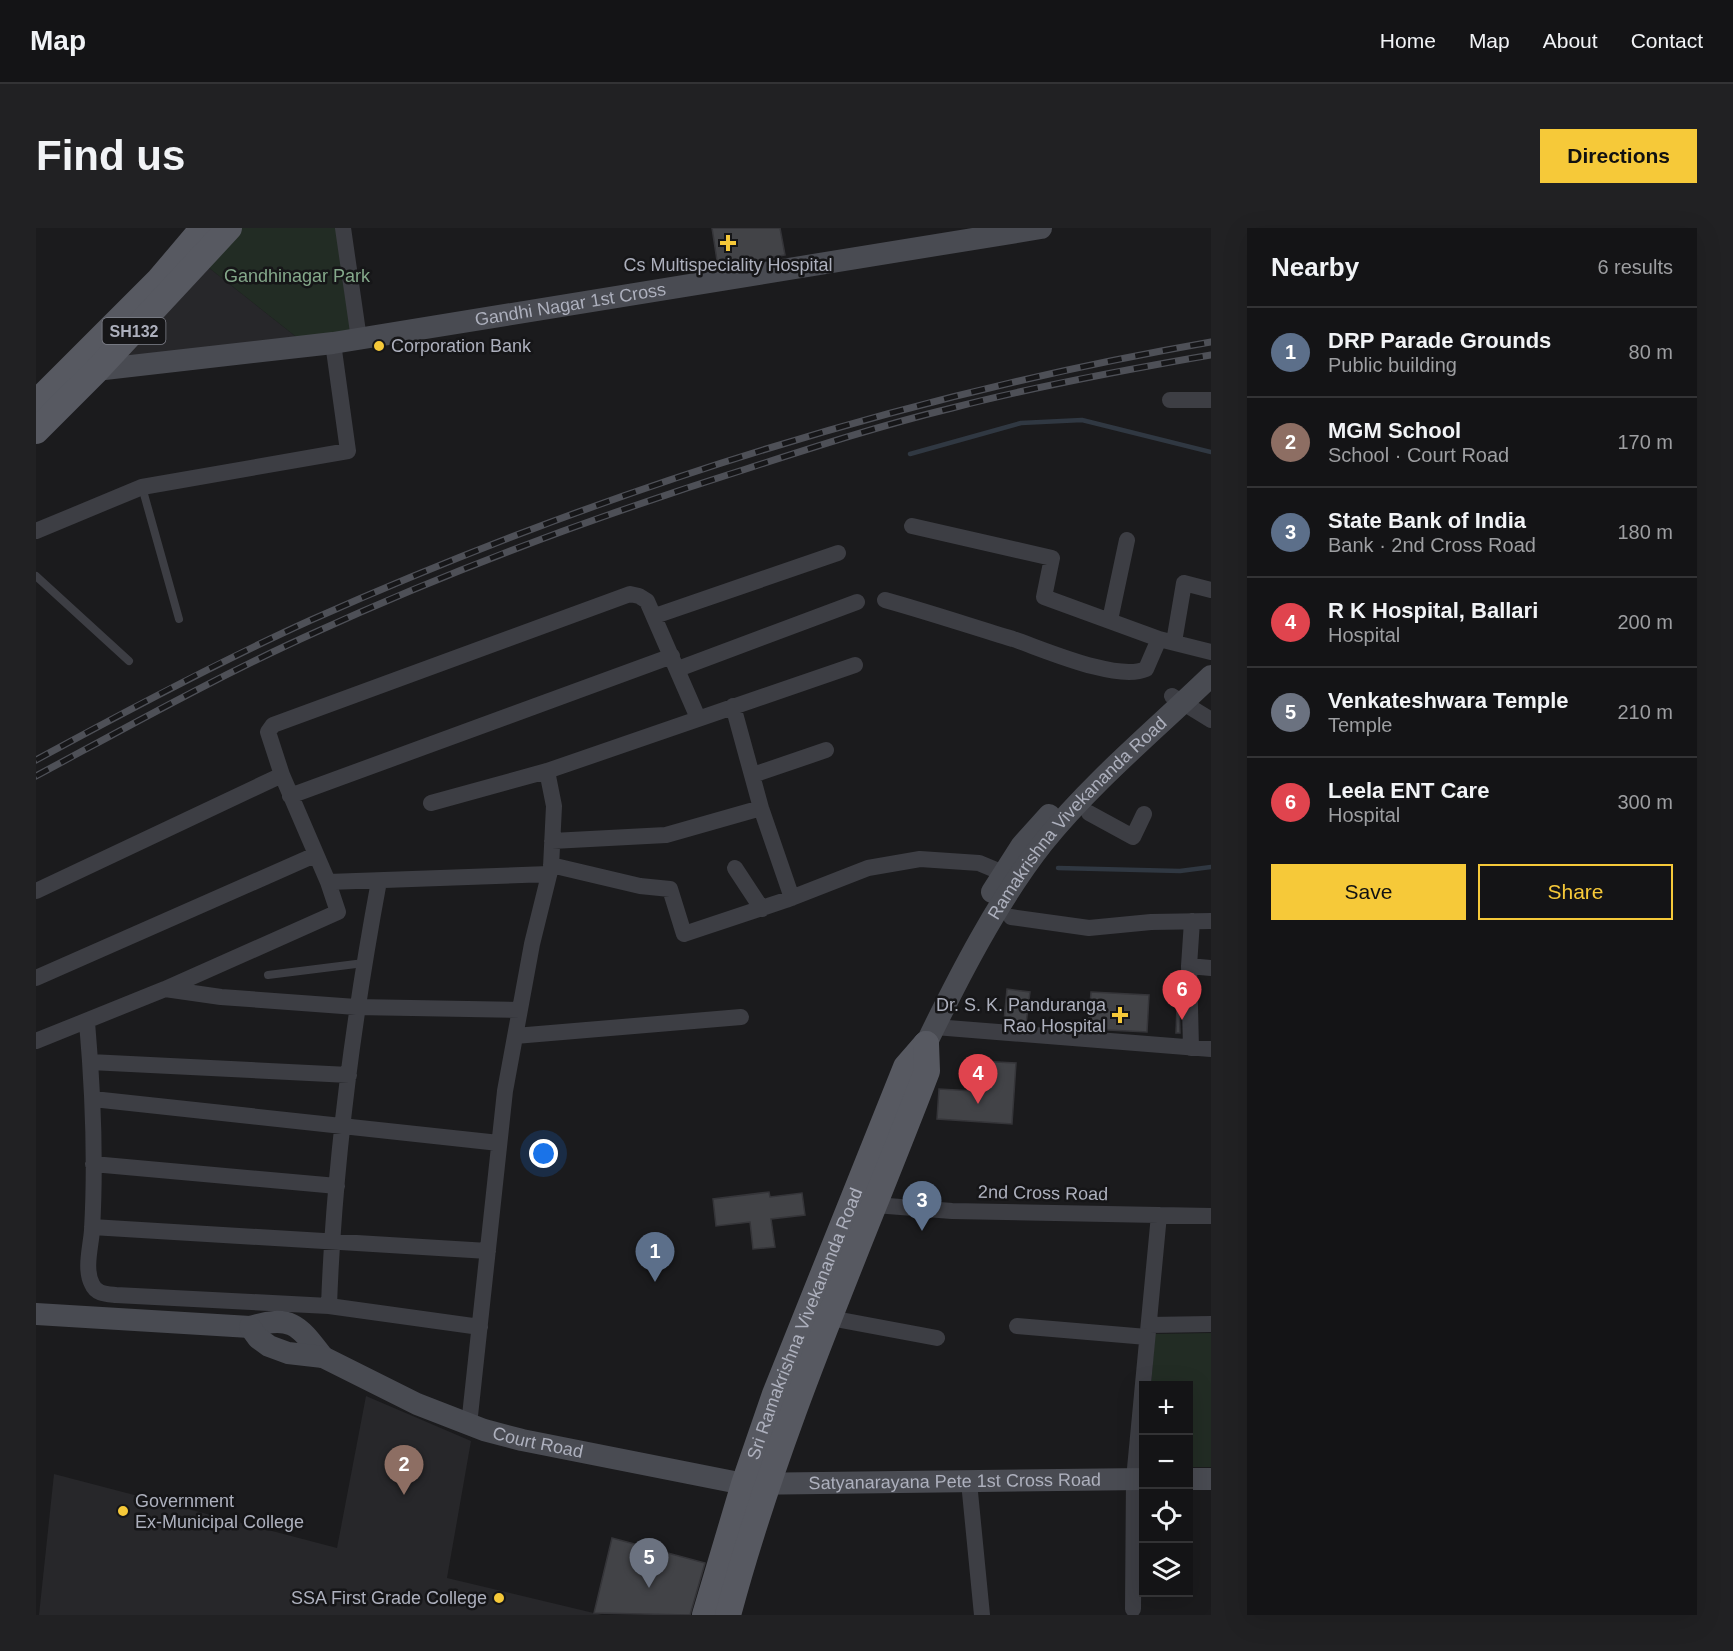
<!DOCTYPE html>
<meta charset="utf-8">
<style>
body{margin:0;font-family:Helvetica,sans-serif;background:#212123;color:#f1f3f6}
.controls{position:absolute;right:18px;bottom:18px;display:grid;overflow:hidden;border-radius:0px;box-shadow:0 6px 24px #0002}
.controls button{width:54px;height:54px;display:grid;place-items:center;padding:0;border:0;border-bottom:2px solid #333335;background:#141416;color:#f1f3f6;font:30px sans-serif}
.you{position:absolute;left:508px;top:926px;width:21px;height:21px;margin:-15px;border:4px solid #fff;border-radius:50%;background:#1a73e8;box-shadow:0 0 0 9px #1a73e833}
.badge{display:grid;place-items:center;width:39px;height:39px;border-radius:50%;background:#f6c939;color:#fff;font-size:20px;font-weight:700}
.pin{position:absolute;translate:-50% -50px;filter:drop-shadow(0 2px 3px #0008)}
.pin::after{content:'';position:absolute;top:32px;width:21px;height:18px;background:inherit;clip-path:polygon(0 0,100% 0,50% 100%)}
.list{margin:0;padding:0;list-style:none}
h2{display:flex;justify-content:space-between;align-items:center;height:78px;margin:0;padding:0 24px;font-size:26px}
h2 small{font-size:20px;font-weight:400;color:#9d9ea1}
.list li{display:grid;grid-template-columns:39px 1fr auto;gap:18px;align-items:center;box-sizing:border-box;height:90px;padding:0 24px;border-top:2px solid #333335}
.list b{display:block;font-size:22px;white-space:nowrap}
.list p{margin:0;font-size:20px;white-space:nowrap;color:#9d9ea1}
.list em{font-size:20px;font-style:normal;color:#9d9ea1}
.actions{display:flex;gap:12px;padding:18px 24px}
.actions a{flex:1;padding:14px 0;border:2px solid #f6c939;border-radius:0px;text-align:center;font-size:21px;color:#f6c939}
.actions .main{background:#f6c939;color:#111}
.icon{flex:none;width:33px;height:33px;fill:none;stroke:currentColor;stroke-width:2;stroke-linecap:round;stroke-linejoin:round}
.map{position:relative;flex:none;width:1175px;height:1387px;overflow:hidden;border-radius:0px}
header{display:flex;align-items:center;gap:36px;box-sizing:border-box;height:84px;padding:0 30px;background:#141416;border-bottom:2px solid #333335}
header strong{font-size:28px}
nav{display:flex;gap:33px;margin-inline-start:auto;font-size:21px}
.intro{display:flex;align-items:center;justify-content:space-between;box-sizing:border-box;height:144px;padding:0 36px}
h1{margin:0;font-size:42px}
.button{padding:15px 27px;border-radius:0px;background:#f6c939;color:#111;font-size:21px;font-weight:700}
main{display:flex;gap:36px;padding:0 36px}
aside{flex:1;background:#141416;border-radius:0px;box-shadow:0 6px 24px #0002}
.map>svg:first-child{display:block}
.built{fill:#27272a}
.green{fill:#222c24}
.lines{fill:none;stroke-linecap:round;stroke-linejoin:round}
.stream{stroke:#303842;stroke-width:4.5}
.building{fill:#424347;stroke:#353539;stroke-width:1.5}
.lane{stroke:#3d3e44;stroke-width:8}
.street{stroke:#3d3e44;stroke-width:16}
.secondary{stroke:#494b52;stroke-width:22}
.primary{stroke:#575961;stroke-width:26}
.rail-casing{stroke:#4e5057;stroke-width:7}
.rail{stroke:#161618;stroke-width:4.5;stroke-dasharray:14;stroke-linecap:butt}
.poi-dot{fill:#f6c939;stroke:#161618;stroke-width:2}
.labels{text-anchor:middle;stroke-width:5;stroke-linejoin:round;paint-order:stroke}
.shield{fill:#161618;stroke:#80828c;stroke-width:1.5}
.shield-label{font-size:16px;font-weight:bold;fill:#adb0bd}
.poi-label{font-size:18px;fill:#adb0bd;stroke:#161618;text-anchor:start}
.park-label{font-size:18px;fill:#84a88a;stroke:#161618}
.street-label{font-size:18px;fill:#adb0bd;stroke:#161618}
</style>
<header>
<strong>Map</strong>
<nav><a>Home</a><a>Map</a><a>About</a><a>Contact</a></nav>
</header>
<div class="intro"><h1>Find us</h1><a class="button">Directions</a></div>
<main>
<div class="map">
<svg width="1175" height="1387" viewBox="0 0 1175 1387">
<rect width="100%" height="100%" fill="#1b1b1d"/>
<path class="built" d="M172,39l96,76 -183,18z
M330,1168l105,45 -24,137 155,37h-563l15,-141 283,74z"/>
<path class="green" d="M204,0h97l18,109 -51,6 -96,-76z
M1175,1105v134h-22l-1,-81h-37l4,-52z"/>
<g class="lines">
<path class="stream" d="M874,226l111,-31 61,-3 129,32
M1022,640l122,3 31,-4"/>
</g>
<path class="building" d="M676,0h68l5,27 -67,12z
M971,761l23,3 -4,32 -22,-3z
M1055,764l58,3 -2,37 -59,-3z
M1141,777h2l1,28h-4z
M941,833l39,2 -4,61 -75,-5 2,-30 36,2z
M733,964l1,5 32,-4 3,22 -34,4 4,28 -22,2 -3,-27 -34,4 -3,-27z
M576,1310l93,25 -15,52 -96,-2z"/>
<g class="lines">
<path class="lane" d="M106,259l37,132
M0,348l93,85
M232,747l96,-12"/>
<path class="street" d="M307,0l16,111
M1134,172h41
M876,298l140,32 -8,39 115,42 52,13
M0,303l106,-44 206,-36 -15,-108
M849,372c43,12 85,26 128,39 30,10 104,43 133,30l13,-30
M619,388l183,-63
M1074,392l17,-80
M1138,414l10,-59 27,7
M642,441l179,-67
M1136,468l39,24
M697,478l28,102 31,90
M717,547l73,-25
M254,568l382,-140
M395,575l116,-32 308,-106
M1053,585l44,24 11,-23
M516,613l114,-6 95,-27
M515,637l89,21 30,3 14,45 102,-34 82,-32 52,-9 59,4 24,10
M699,640l27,41
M513,646l-221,8 -46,-107 -14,-43 5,-7 357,-131 9,2 8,5 51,117
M0,663l246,-116
M975,689l78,11 62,-6 60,-1
M1153,738l22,2
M0,750l279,-123
M129,761l173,-77 -10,-30
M51,794c6,69 9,138 5,208 -1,16 -8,39 0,54 4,10 14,10 24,11l213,11 151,21
M899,799l276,22
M479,808l226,-19
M0,813l129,-52 56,8 135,10 164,3
M1155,820l-2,-82 3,-45
M54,834l259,13
M57,871l406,44
M57,936l244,22
M839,977l77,6 259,5
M56,999l396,24
M293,1078c5,-143 24,-285 50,-425
M794,1090l107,20
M1113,1097l62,-1
M981,1098l130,11
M433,1197l36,-334 27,-147 19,-77 3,-61 -7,-35
M933,1254l13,133
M1097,1381l1,-130 25,-264"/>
<g class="secondary">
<path id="s1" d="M51,143l246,-28 708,-115"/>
<path d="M956,664l30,-47 27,-30"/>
<path id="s2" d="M890,816c32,-66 72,-144 117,-201 49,-61 112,-113 168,-167"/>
<path d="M0,1086l214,13c42,-13 49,-1 73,30"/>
<path id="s3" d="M214,1099l8,11 11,8 19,7 35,4 94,47 67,26 38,10 222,44 400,-5"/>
<path d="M1152,1251h23"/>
</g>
<g class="primary">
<path d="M0,175l123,-123 44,-52"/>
<path d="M0,203l61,-61 132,-142"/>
<path id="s4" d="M669,1387l39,-131 31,-90 131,-327 20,-23"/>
<path d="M692,1387c50,-187 130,-364 199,-544l-1,-27"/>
</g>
<g class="rail-casing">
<path id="rail" d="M0,532c90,-49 182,-98 275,-140 288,-128 589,-224 900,-278
M0,548c93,-50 184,-101 280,-144 140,-64 284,-117 430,-163 68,-22 136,-44 206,-61 85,-22 172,-38 259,-53"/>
</g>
<use href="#rail" class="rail"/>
</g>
<g class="poi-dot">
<path d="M689 6h6v6h6v6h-6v6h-6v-6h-6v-6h6z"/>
<circle cx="343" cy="118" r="6"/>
<path d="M1081 778h6v6h6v6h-6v6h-6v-6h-6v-6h6z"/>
<circle cx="87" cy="1283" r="6"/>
<circle cx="463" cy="1370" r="6"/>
</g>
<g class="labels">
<rect class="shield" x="66.5" y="90" width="63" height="26" rx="4.5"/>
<g class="shield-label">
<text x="98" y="109">SH132</text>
</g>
<g class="poi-label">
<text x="692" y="43" text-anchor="middle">Cs Multispeciality Hospital</text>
<text x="355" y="124">Corporation Bank</text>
<text x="1070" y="783" text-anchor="end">Dr. S. K. Panduranga<tspan x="1070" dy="21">Rao Hospital</tspan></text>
<text x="99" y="1279">Government<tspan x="99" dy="21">Ex-Municipal College</tspan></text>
<text x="451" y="1376" text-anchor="end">SSA First Grade College</text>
</g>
<g class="park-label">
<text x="261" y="54">Gandhinagar Park</text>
</g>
<g class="street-label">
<text dy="6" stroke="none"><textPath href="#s1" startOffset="488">Gandhi Nagar 1st Cross</textPath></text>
<text dy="6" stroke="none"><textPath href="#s2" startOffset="274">Ramakrishna Vivekananda Road</textPath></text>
<text transform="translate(1007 965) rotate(1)" y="6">2nd Cross Road</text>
<text dy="6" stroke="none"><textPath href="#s4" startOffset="308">Sri Ramakrishna Vivekananda Road</textPath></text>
<text dy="6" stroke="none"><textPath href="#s3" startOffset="315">Court Road</textPath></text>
<text dy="6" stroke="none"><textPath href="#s3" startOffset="736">Satyanarayana Pete 1st Cross Road</textPath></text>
</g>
</g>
</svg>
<div class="controls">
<button>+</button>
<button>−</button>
<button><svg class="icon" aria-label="locate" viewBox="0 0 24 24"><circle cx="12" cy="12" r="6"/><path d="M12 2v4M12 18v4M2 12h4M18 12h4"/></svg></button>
<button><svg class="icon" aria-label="layers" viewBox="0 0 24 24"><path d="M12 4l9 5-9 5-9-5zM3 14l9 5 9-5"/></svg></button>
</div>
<div class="you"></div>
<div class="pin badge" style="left:619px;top:1054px;background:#5c6f8a">1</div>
<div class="pin badge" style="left:368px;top:1267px;background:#8d6e63">2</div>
<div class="pin badge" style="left:886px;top:1003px;background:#5c6f8a">3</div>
<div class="pin badge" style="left:942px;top:876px;background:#e0444e">4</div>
<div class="pin badge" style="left:613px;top:1360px;background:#6b7280">5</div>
<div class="pin badge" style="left:1146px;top:792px;background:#e0444e">6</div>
</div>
<aside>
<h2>Nearby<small>6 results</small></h2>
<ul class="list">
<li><span class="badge" style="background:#5c6f8a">1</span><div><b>DRP Parade Grounds</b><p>Public building</p></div><em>80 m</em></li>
<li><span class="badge" style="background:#8d6e63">2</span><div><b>MGM School</b><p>School · Court Road</p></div><em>170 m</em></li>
<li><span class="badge" style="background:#5c6f8a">3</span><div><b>State Bank of India</b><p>Bank · 2nd Cross Road</p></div><em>180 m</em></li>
<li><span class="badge" style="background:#e0444e">4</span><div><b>R K Hospital, Ballari</b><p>Hospital</p></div><em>200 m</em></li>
<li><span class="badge" style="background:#6b7280">5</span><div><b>Venkateshwara Temple</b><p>Temple</p></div><em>210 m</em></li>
<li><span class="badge" style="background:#e0444e">6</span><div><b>Leela ENT Care</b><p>Hospital</p></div><em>300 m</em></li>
</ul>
<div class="actions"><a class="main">Save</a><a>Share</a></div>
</aside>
</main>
